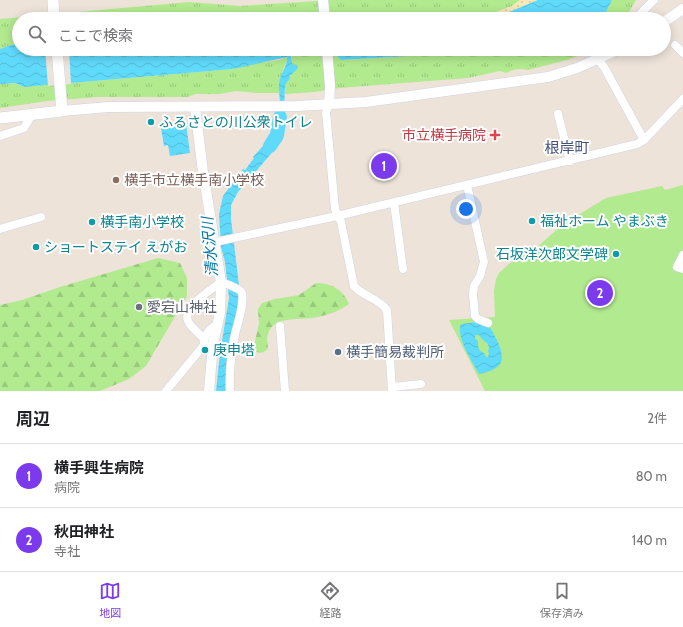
<!DOCTYPE html>
<html lang="ja">
<meta charset="utf-8">
<style>
body{margin:0;font-family:Cabin,"Noto Sans JP",sans-serif;background:#f6f6f6;color:#202124}
.you{position:absolute;left:466px;top:209px;width:14px;height:14px;margin:-10px;border:3px solid #fff;border-radius:50%;background:#1a73e8;box-shadow:0 0 0 6px #1a73e833}
.badge{display:grid;place-items:center;width:26px;height:26px;border-radius:50%;background:#7c3aed;color:#fff;font-size:13px;font-weight:700}
.pin{position:absolute;translate:-50% -50%;border:2px solid #fff;box-shadow:0 1px 4px #0006}
.list{margin:0;padding:0;list-style:none}
h2{display:flex;justify-content:space-between;align-items:center;height:52px;margin:0;padding:0 16px;font-size:17px}
h2 small{font-size:13px;font-weight:400;color:#757577}
.list li{display:grid;grid-template-columns:26px 1fr auto;gap:12px;align-items:center;box-sizing:border-box;height:64px;padding:0 16px;border-top:1px solid #e0e0e0}
.list b{display:block;font-size:15px;white-space:nowrap}
.list p{margin:0;font-size:13px;white-space:nowrap;color:#757577}
.list em{font-size:13px;font-style:normal;color:#757577}
.icon{flex:none;width:22px;height:22px;fill:none;stroke:currentColor;stroke-width:2;stroke-linecap:round;stroke-linejoin:round}
.map{position:relative;flex:none;width:683px;height:391px;overflow:hidden}
.search{position:absolute;background:#fff;box-shadow:0 2px 10px #0003;left:12px;right:12px;top:12px;height:44px;display:flex;align-items:center;gap:10px;box-sizing:border-box;padding:0 14px;border-radius:22px;color:#757577;font-size:15px}
.sheet{height:180px;background:#fff}
nav{display:flex;justify-content:space-around;align-items:center;box-sizing:border-box;height:56px;border-top:1px solid #e0e0e0;background:#fff;font-size:11px;color:#757577}
nav a{display:grid;justify-items:center;gap:2px}
nav .on{color:#7c3aed}
.map>svg:first-child{display:block}
.grass{fill:url(#grass-tufts)}
.forest{fill:url(#forest-firs)}
.sand{fill:url(#sand-dots)}
.park{fill:#b2ea8f}
.water{fill:url(#water-waves);fill-rule:evenodd}
.pier{fill:#ede3d9}
.lines{fill:none;stroke-linecap:round;stroke-linejoin:round}
.river{stroke:#60dafb;stroke-width:14}
.minor-casing{stroke:#ced3e4;stroke-width:9}
.tertiary-casing{stroke:#ced3e4;stroke-width:11}
.secondary-casing{stroke:#ced3e4;stroke-width:12}
.minor{stroke:#fff;stroke-width:8}
.tertiary{stroke:#fff;stroke-width:10}
.secondary{stroke:#fff;stroke-width:11}
.culture-dot{fill:#0f9aa8;stroke:#fff;stroke-width:1.5}
.health-dot{fill:#e0444e;stroke:#fff;stroke-width:1.5}
.education-dot{fill:#8d6e63;stroke:#fff;stroke-width:1.5}
.worship-dot{fill:#6b7280;stroke:#fff;stroke-width:1.5}
.service-dot{fill:#5c6f8a;stroke:#fff;stroke-width:1.5}
.labels{text-anchor:middle;stroke-width:4;stroke-linejoin:round;paint-order:stroke}
.culture-label{font-size:14px;fill:#0d838f;stroke:#fff;text-anchor:start}
.health-label{font-size:14px;fill:#be3a42;stroke:#fff;text-anchor:end}
.education-label{font-size:14px;fill:#785e54;stroke:#fff;text-anchor:start}
.worship-label{font-size:14px;fill:#5b616d;stroke:#fff;text-anchor:start}
.service-label{font-size:14px;fill:#4e5e75;stroke:#fff;text-anchor:start}
.neighbourhood-label{font-size:15px;fill:#45527e;stroke:#fff}
.water-label{font-size:15px;font-style:italic;fill:#0075a6;stroke:#fff}
</style>
<div class="map">
<svg width="683" height="391" viewBox="0 0 683 391">
<defs>
<pattern id="grass-tufts" width="24" height="20" patternUnits="userSpaceOnUse"><rect width="24" height="20" fill="#b2ea8f"/><path d="M3 7l-1-3M5 7V3M7 7l1-3M15 17l-1-3M17 17v-4M19 17l1-3" fill="none" stroke="#99c97b"/></pattern>
<pattern id="forest-firs" width="22" height="20" patternUnits="userSpaceOnUse"><rect width="22" height="20" fill="#b2ea8f"/><path d="M5 1l3.5 6h-7zM16 11l3.5 6h-7z" fill="#99c97b"/></pattern>
<pattern id="sand-dots" width="8" height="8" patternUnits="userSpaceOnUse"><rect width="8" height="8" fill="#f6e9b8"/><path d="M2 2h.1M6 6h.1" fill="none" stroke="#d3c89e" stroke-width="1.8" stroke-linecap="round"/></pattern>
<pattern id="water-waves" width="16" height="10" patternUnits="userSpaceOnUse"><rect width="16" height="10" fill="#60dafb"/><path d="M0 5q4-4 8 0t8 0" fill="none" stroke="#53bbd7"/></pattern>
</defs>
<rect width="100%" height="100%" fill="#ede3d9"/>
<path class="grass" d="M333,0h187l-8,6 -32,12 -66,1 -23,-1 -7,1h-365v25l-8,1 -11,4v-30l189,-17 51,4z
M612,0h24l-11,19h-25l5,-5z
M319,49l18,7 4,4 132,-8 25,-3h98l-29,11 -39,10c-8,-2 -15,-1 -22,3l-6,-2 -32,7 -129,10 -24,4 -30,2 1,-12 12,-16 -6,-1c-5,-16 16,-16 27,-16z
M287,57l1,1 -5,12 -4,13v10h-23l-20,-2 -17,3h-24l-7,3h-90l-51,4 -47,7v-24l15,-1 9,4 209,-18 24,-6 22,-3z"/>
<path class="forest" d="M158,258l22,5 7,15v18l-41,70 -17,13 -29,12h-100v-86l22,-5 38,-13z
M316,283c15,0 27,6 33,21 -11,8 -24,12 -37,14 -14,2 -39,-2 -44,16 -2,5 0,10 0,15 -5,4 -8,5 -13,2v-10l4,-17 -1,-15 4,-6 13,-4 24,-4z"/>
<path class="sand" d="M520,0h17l-35,15 -22,3 32,-12z"/>
<path class="park" d="M683,185v206h-198l-36,-71 46,-3 -1,-26 2,-12 3,-6 10,-9 27,-16 26,-23 44,-27 56,-12 3,4z"/>
<path class="water" d="M538,0h74l-7,14 -5,5h-138l40,-4z
M19,44v5h293l-10,1 3,3 -2,2 -12,1 1,8 6,2v2l-8,8 -1,4 -3,3c-4,19 2,38 -4,58l-44,51 -7,13v14l8,66v18l-12,88h-11l4,-38 9,-55 -4,-36 -4,-15 -2,-33 4,-18 20,-27 2,1 9,-12 -1,-1 24,-27h3c4,-13 -2,-32 -1,-47 1,-9 9,-18 8,-26l-54,12 -209,18 -9,-4 -15,1v-35l11,-4z
M319,49h179l-25,3 -132,8 -4,-4z
M186,124l4,29 -20,3 -2,-11 -4,1 -3,-18z
M477,322l12,4c5,8 16,26 12,36 -2,7 -14,10 -21,12h-1c-6,-11 -24,-38 -18,-50zM475,335h4l3,4 6,5 1,4 -1,3 1,2 -1,4h-2l-2,-4 -4,-2 -2,-5v-5l-3,-3z"/>
<path class="pier" d="M45,49h24l2,35 -23,2z"/>
<g class="lines">
<path class="river" d="M270,146l7,-11 3,-18"/>
<g class="minor-casing">
<path id="minor" d="M635,19l19,-19
M675,45l8,8
M604,49l-6,10 6,8 40,73
M329,105l-3,7 9,97 6,13 13,64c10,11 24,12 33,24l5,81
M558,114l12,47
M0,136l24,-8 8,-14
M467,185l17,77 -4,14 -6,10 -1,8 2,22 3,3 10,4
M394,203l9,66
M0,229l41,-12
M215,242l122,-26 300,-72 7,-4 39,-41
M683,255l-6,12 6,2
M280,326l5,65
M204,339c-4,-5 -11,-10 -15,-16 -10,-14 23,-34 32,-41 5,2 20,7 21,11 3,12 -6,34 -8,46 -3,17 -5,34 -4,52
M393,387l28,-3
M166,391l38,-46c0,-11 5,-16 14,-21"/>
</g>
<g class="tertiary-casing">
<path id="tertiary" d="M323,0l2,19
M664,22l19,-13
M327,49l3,37 -1,19
M195,107l8,65 18,110 -1,31 -7,31 -4,47
M62,111l46,-4 189,-1 69,-4 182,-25 29,-9 43,-19"/>
</g>
<g class="secondary-casing">
<path id="secondary" d="M53,0l1,19
M0,118l62,-7 -5,-62"/>
</g>
<use href="#minor" class="minor"/>
<use href="#tertiary" class="tertiary"/>
<use href="#secondary" class="secondary"/>
</g>
<g class="culture-dot">
<circle cx="151" cy="122" r="4"/>
<circle cx="532" cy="221" r="4"/>
<circle cx="92" cy="222" r="4"/>
<circle cx="36" cy="247" r="4"/>
<circle cx="616" cy="254" r="4"/>
<circle cx="205" cy="350" r="4"/>
</g>
<path class="health-dot" d="M493 129h4v4h4v4h-4v4h-4v-4h-4v-4h4z"/>
<circle class="education-dot" cx="116" cy="180" r="4"/>
<circle class="worship-dot" cx="139" cy="307" r="4"/>
<circle class="service-dot" cx="338" cy="352" r="4"/>
<g class="labels">
<g class="culture-label">
<text x="159" y="127">ふるさとの川公衆トイレ</text>
<text x="540" y="226">福祉ホーム やまぶき</text>
<text x="100" y="227">横手南小学校</text>
<text x="44" y="252">ショートステイ えがお</text>
<text x="608" y="259" text-anchor="end">石坂洋次郎文学碑</text>
<text x="213" y="355">庚申塔</text>
</g>
<g class="health-label">
<text x="486" y="140">市立横手病院</text>
</g>
<g class="education-label">
<text x="124" y="185">横手市立横手南小学校</text>
</g>
<g class="worship-label">
<text x="147" y="312">愛宕山神社</text>
</g>
<g class="service-label">
<text x="346" y="357">横手簡易裁判所</text>
</g>
<g class="neighbourhood-label">
<text x="567" y="153">根岸町</text>
</g>
<g class="water-label">
<text transform="translate(210 247) rotate(-95)" y="5">清水沢川</text>
</g>
</g>
</svg>
<div class="you"></div>
<div class="pin badge" style="left:384px;top:166px">1</div>
<div class="pin badge" style="left:600px;top:293px">2</div>
<div class="search"><svg class="icon" aria-label="search" viewBox="0 0 24 24"><circle cx="10" cy="10" r="6"/><path d="M15 15l6 6"/></svg>ここで検索</div>
</div>
<section class="sheet">
<h2>周辺<small>2件</small></h2>
<ul class="list">
<li><span class="badge">1</span><div><b>横手興生病院</b><p>病院</p></div><em>80 m</em></li>
<li><span class="badge">2</span><div><b>秋田神社</b><p>寺社</p></div><em>140 m</em></li>
</ul>
</section>
<nav>
<a class="on"><svg class="icon" aria-label="map" viewBox="0 0 24 24"><path d="M3 6l6-2 6 2 6-2v14l-6 2-6-2-6 2zM9 4v14M15 6v14"/></svg>地図</a>
<a><svg class="icon" aria-label="directions" viewBox="0 0 24 24"><path d="M12 3l9 9-9 9-9-9zM9 14v-3h6M13 9l2 2-2 2"/></svg>経路</a>
<a><svg class="icon" aria-label="saved" viewBox="0 0 24 24"><path d="M7 4h10v16l-5-4-5 4z"/></svg>保存済み</a>
</nav>
